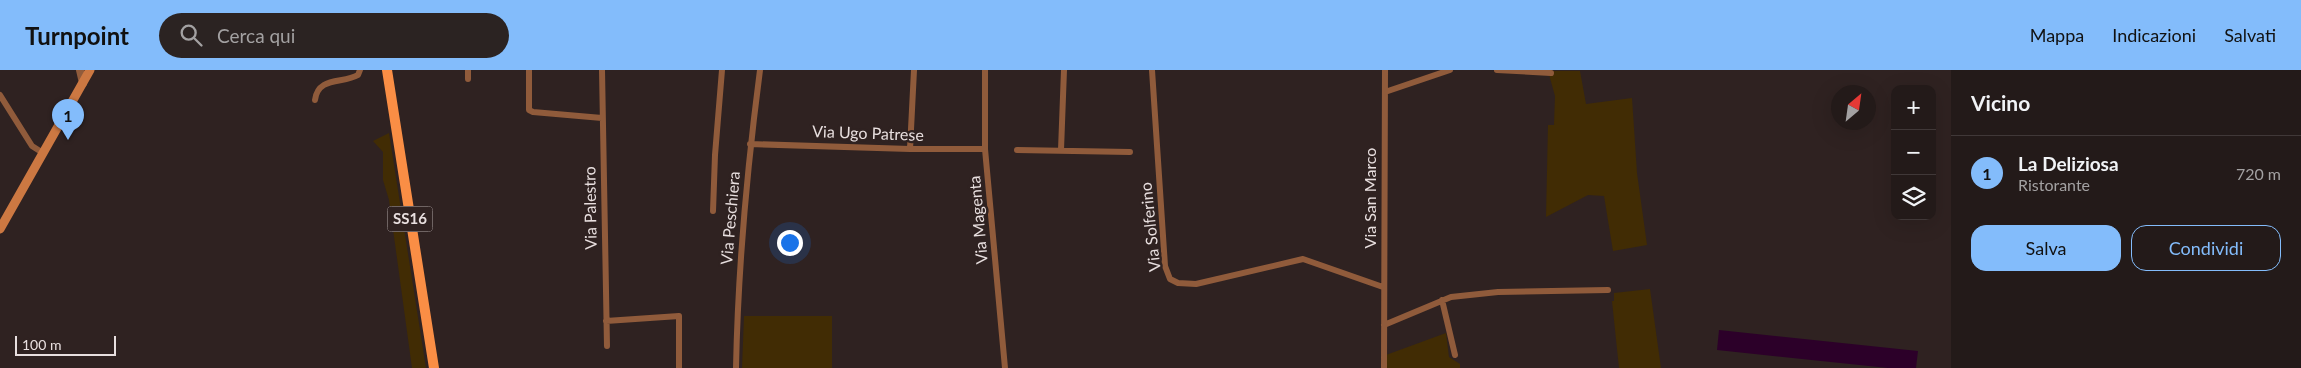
<!DOCTYPE html>
<html lang="it">
<meta charset="utf-8">
<style>
body{margin:0;font-family:Lato,sans-serif;background:#2b2322;color:#f1f3f6}
.controls{position:absolute;right:15px;top:15px;display:grid;overflow:hidden;border-radius:10px;box-shadow:0 5px 20px #0002}
.controls button{width:45px;height:45px;display:grid;place-items:center;padding:0;border:0;border-bottom:1px solid #403838;background:#231a19;color:#f1f3f6;font:25px sans-serif}
.compass{position:absolute;left:1831px;top:15px;width:45px;height:45px;border-radius:50%;background:#231a19;box-shadow:0 5px 20px #0002;rotate:29deg}
.scale{position:absolute;left:15px;bottom:12px;width:101px;box-sizing:border-box;padding-left:5px;border:2px solid #e8dfdf;border-top:0;font-size:14px;line-height:18px;white-space:nowrap;color:#e8dfdf;-webkit-text-stroke:4px #2f2221;paint-order:stroke}
.you{position:absolute;left:789px;top:172px;width:18px;height:18px;margin:-12px;border:4px solid #fff;border-radius:50%;background:#1a73e8;box-shadow:0 0 0 8px #1a73e833}
.badge{display:grid;place-items:center;width:32px;height:32px;border-radius:50%;background:#83bcfb;color:#111;font-size:16px;font-weight:700}
.pin{position:absolute;translate:-50% -41px;filter:drop-shadow(0 1px 2px #0008)}
.pin::after{content:'';position:absolute;top:26px;width:18px;height:15px;background:inherit;clip-path:polygon(0 0,100% 0,50% 100%)}
.list{margin:0;padding:0;list-style:none}
h2{display:flex;justify-content:space-between;align-items:center;height:65px;margin:0;padding:0 20px;font-size:21px}
h2 small{font-size:16px;font-weight:400;color:#a3a1a2}
.list li{display:grid;grid-template-columns:32px 1fr auto;gap:15px;align-items:center;box-sizing:border-box;height:75px;padding:0 20px;border-top:1px solid #403838}
.list b{display:block;font-size:19px;white-space:nowrap}
.list p{margin:0;font-size:16px;white-space:nowrap;color:#a3a1a2}
.list em{font-size:16px;font-style:normal;color:#a3a1a2}
.actions{display:flex;gap:10px;padding:15px 20px}
.actions a{flex:1;padding:11px 0;border:1px solid #83bcfb;border-radius:15px;text-align:center;font-size:18px;color:#83bcfb}
.actions .main{background:#83bcfb;color:#111}
.icon{flex:none;width:28px;height:28px;fill:none;stroke:currentColor;stroke-width:2;stroke-linecap:round;stroke-linejoin:round}
.map{position:relative;flex:none;width:1951px;height:298px;overflow:hidden}
header{display:flex;align-items:center;gap:30px;box-sizing:border-box;height:70px;padding:0 25px;background:#83bcfb;color:#111}
header strong{font-size:24px}
nav{display:flex;gap:28px;margin-inline-start:auto;font-size:18px}
.search{width:350px;height:45px;background:#2b2322;display:flex;align-items:center;gap:12px;box-sizing:border-box;padding:0 18px;border-radius:28px;color:#a3a1a2;font-size:19px}
main{display:flex}
aside{flex:1;background:#231a19}
.map>svg:first-child{display:block}
.green{fill:#412c04}
.water{fill:#2c0029}
.lines{fill:none;stroke-linecap:round;stroke-linejoin:round}
.minor{stroke:#905b3b;stroke-width:6}
.tertiary{stroke:#905b3b;stroke-width:8}
.secondary{stroke:#cc7842;stroke-width:9}
.primary{stroke:#fa8e45;stroke-width:10}
.labels{text-anchor:middle;stroke-width:5;stroke-linejoin:round;paint-order:stroke}
.shield{fill:#2f2221;stroke:#b0a6a6;stroke-width:1}
.shield-label{font-size:15px;font-weight:bold;fill:#e8dfdf}
.street-label{font-size:16px;fill:#e8dfdf;stroke:#2f2221}
</style>
<header>
<strong>Turnpoint</strong>
<div class="search"><svg class="icon" aria-label="search" viewBox="0 0 24 24"><circle cx="10" cy="10" r="6"/><path d="M15 15l6 6"/></svg>Cerca qui</div>
<nav><a>Mappa</a><a>Indicazioni</a><a>Salvati</a></nav>
</header>
<main>
<div class="map">
<svg width="1951" height="298" viewBox="0 0 1951 298">
<rect width="100%" height="100%" fill="#2f2221"/>
<path class="green" d="M1548,1h32l6,33 46,-6 5,75 10,72 -34,6 -9,-55 -16,-1 -42,22 2,-92h6l1,-29z
M389,63l37,235h-14l-23,-168 -6,-20v-28l-10,-11z
M1650,219l11,79h-42l-7,-67h2v-8z
M744,246h88v52h-90z
M1446,263l3,24 11,7v4h-74v-13z"/>
<path class="water" d="M1719,260l199,21 -2,17h-28l-171,-18z"/>
<g class="lines">
<path class="minor" d="M529,0v40l4,2 69,6
M602,0l5,276
M985,0v79l20,219
M1152,0l13,196 5,13 8,4 18,1 107,-25 80,28
M1497,0l54,3
M468,9v-9
M1385,22l65,-22
M0,25l32,51 11,7
M315,30c3,-24 28,-16 43,-25l2,-5
M750,74l160,5h75
M910,79l4,-79
M1017,80l113,2
M1061,80l3,-80
M713,141l2,-56 7,-85
M1442,230l13,55
M606,251l73,-5v52
M1384,255l67,-28 47,-5 110,-2
M736,298c2,-100 11,-199 24,-298
M1384,298l1,-298"/>
<path class="tertiary" d="M80,0l3,13"/>
<path class="secondary" d="M0,159l90,-159"/>
<path class="primary" d="M387,0l47,298"/>
</g>
<g class="labels">
<rect class="shield" x="387.5" y="136.5" width="45" height="25" rx="4"/>
<g class="shield-label">
<text x="410" y="154">SS16</text>
</g>
<g class="street-label">
<text transform="translate(868 63) rotate(2)" y="6">Via Ugo Patrese</text>
<text transform="translate(1370 128) rotate(-90)" y="6">Via San Marco</text>
<text transform="translate(590 138) rotate(-91)" y="6">Via Palestro</text>
<text transform="translate(730 148) rotate(-85)" y="6">Via Peschiera</text>
<text transform="translate(978 150) rotate(-95)" y="6">Via Magenta</text>
<text transform="translate(1150 157) rotate(-96)" y="6">Via Solferino</text>
</g>
</g>
</svg>
<div class="controls">
<button>+</button>
<button>−</button>
<button><svg class="icon" aria-label="layers" viewBox="0 0 24 24"><path d="M12 4l9 5-9 5-9-5zM3 14l9 5 9-5"/></svg></button>
</div>
<svg class="compass" viewBox="-18 -18 36 36"><path d="M0-13l5 13h-10z" fill="#e53935"/><path d="M0 13l5-13h-10z" fill="#a3a1a2"/></svg>
<div class="scale">100 m</div>
<div class="you"></div>
<div class="pin badge" style="left:68px;top:70px">1</div>
</div>
<aside>
<h2>Vicino<small></small></h2>
<ul class="list">
<li><span class="badge">1</span><div><b>La Deliziosa</b><p>Ristorante</p></div><em>720 m</em></li>
</ul>
<div class="actions"><a class="main">Salva</a><a>Condividi</a></div>
</aside>
</main>
